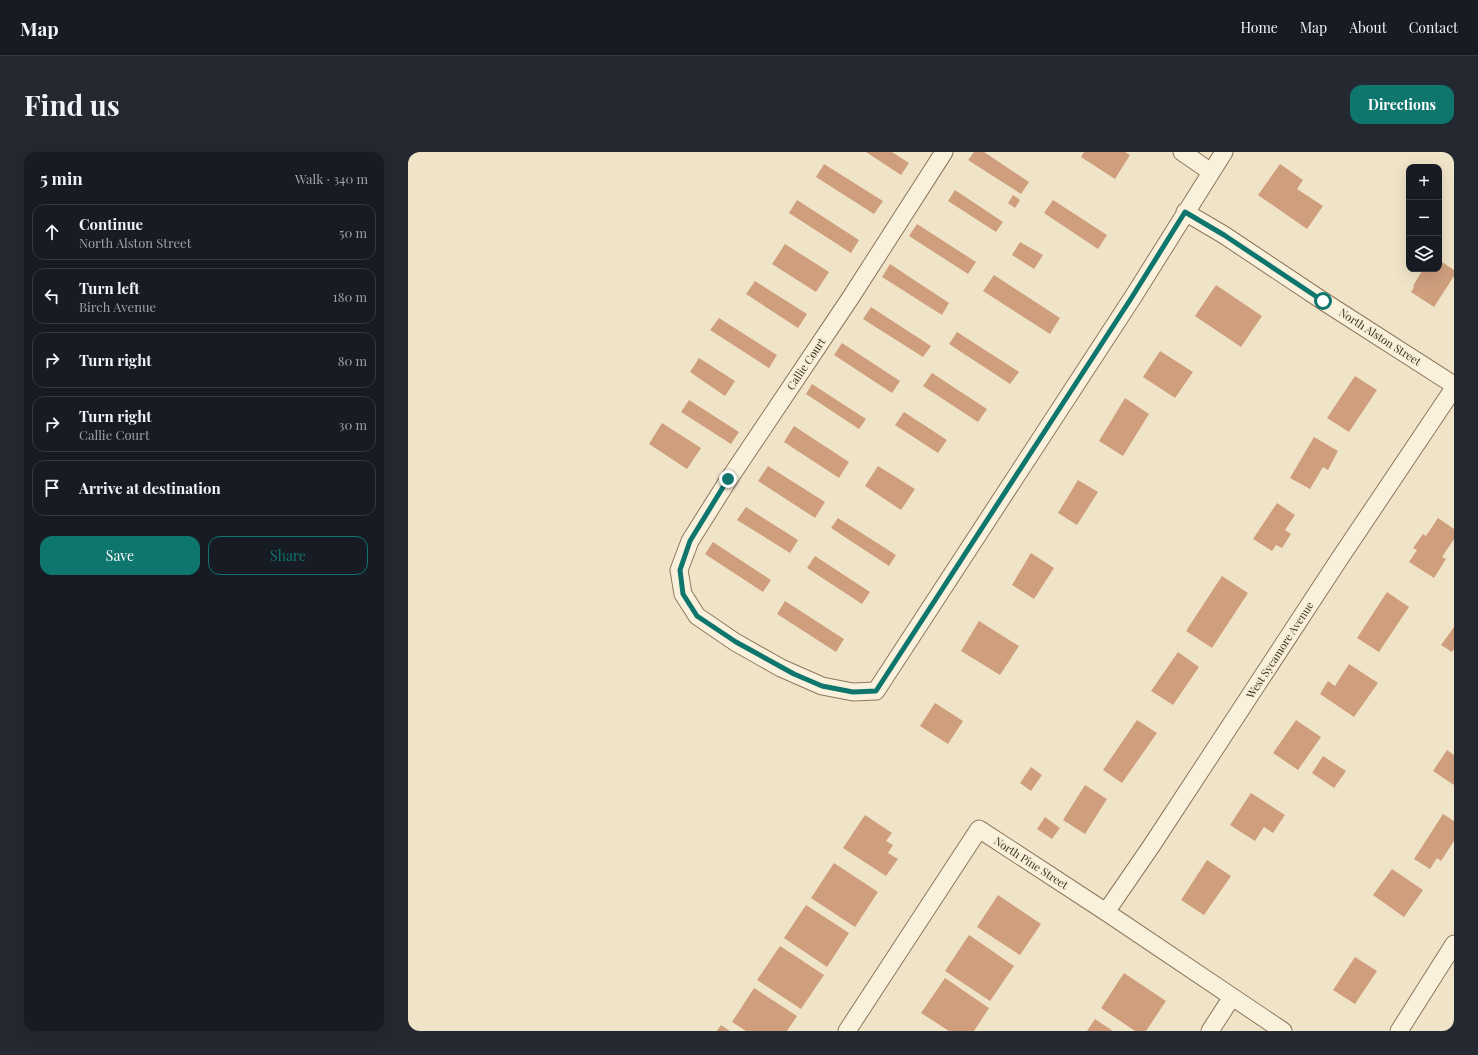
<!DOCTYPE html>
<meta charset="utf-8">
<style>
body{margin:0;font-family:"Playfair Display",serif;background:#242831;color:#f1f3f6}
.controls{position:absolute;right:12px;top:12px;display:grid;overflow:hidden;border-radius:8px;box-shadow:0 4px 16px #0002}
.controls button{width:36px;height:36px;display:grid;place-items:center;padding:0;border:0;border-bottom:1px solid #363941;background:#171b24;color:#f1f3f6;font:20px sans-serif}
.stop{position:absolute;width:12px;height:12px;margin:-9px;border:3px solid #0f766e;border-radius:50%;background:#fff}
.stop.end{background:#0f766e;border-color:#fff;box-shadow:0 1px 4px #0008}
.list{margin:0;padding:0;list-style:none}
h2{display:flex;justify-content:space-between;align-items:center;height:52px;margin:0;padding:0 16px;font-size:17px}
h2 small{font-size:13px;font-weight:400;color:#9ea1a6}
.list li{display:grid;grid-template-columns:26px 1fr auto;gap:12px;align-items:center;box-sizing:border-box;height:56px;margin:0 8px 8px;padding:0 8px;border:1px solid #363941;border-radius:12px}
.list b{display:block;font-size:15px;white-space:nowrap}
.list p{margin:0;font-size:13px;white-space:nowrap;color:#9ea1a6}
.list em{font-size:13px;font-style:normal;color:#9ea1a6}
.actions{display:flex;gap:8px;padding:12px 16px}
.actions a{flex:1;padding:9px 0;border:1px solid #0f766e;border-radius:12px;text-align:center;font-size:14px;color:#0f766e}
.actions .main{background:#0f766e;color:#fff}
.icon{flex:none;width:22px;height:22px;fill:none;stroke:currentColor;stroke-width:2;stroke-linecap:round;stroke-linejoin:round}
.map{position:relative;flex:none;width:1046px;height:879px;overflow:hidden;border-radius:12px}
header{display:flex;align-items:center;gap:24px;box-sizing:border-box;height:56px;padding:0 20px;background:#171b24;border-bottom:1px solid #363941}
header strong{font-size:19px}
nav{display:flex;gap:22px;margin-inline-start:auto;font-size:14px}
.intro{display:flex;align-items:center;justify-content:space-between;box-sizing:border-box;height:96px;padding:0 24px}
h1{margin:0;font-size:28px}
.button{padding:10px 18px;border-radius:12px;background:#0f766e;color:#fff;font-size:14px;font-weight:700}
main{display:flex;gap:24px;padding:0 24px}
aside{flex:1;background:#171b24;border-radius:12px;box-shadow:0 4px 16px #0002}
.map>svg:first-child{display:block}
.building{fill:#cf9f7d}
.lines{fill:none;stroke-linecap:round;stroke-linejoin:round}
.street-casing{stroke:#8d765c;stroke-width:19}
.street{stroke:#faf1dc;stroke-width:17}
.route{stroke:#0f766e;stroke-width:5}
.labels{text-anchor:middle;stroke-width:3;stroke-linejoin:round;paint-order:stroke}
.street-label{font-size:11px;fill:#3d2e20;stroke:#f7eed8}
</style>
<header>
<strong>Map</strong>
<nav><a>Home</a><a>Map</a><a>About</a><a>Contact</a></nav>
</header>
<div class="intro"><h1>Find us</h1><a class="button">Directions</a></div>
<main>
<aside>
<h2>5 min<small>Walk · 340 m</small></h2>
<ul class="list">
<li><svg class="icon" aria-label="ahead" viewBox="0 0 24 24"><path d="M12 20V5M6 11l6-6 6 6"/></svg><div><b>Continue</b><p>North Alston Street</p></div><em>50 m</em></li>
<li><svg class="icon" aria-label="left" viewBox="0 0 24 24"><path d="M17 20v-9H6M10 6l-5 5 5 5"/></svg><div><b>Turn left</b><p>Birch Avenue</p></div><em>180 m</em></li>
<li><svg class="icon" aria-label="right" viewBox="0 0 24 24"><path d="M7 20v-9h11M14 6l5 5-5 5"/></svg><div><b>Turn right</b></div><em>80 m</em></li>
<li><svg class="icon" aria-label="right" viewBox="0 0 24 24"><path d="M7 20v-9h11M14 6l5 5-5 5"/></svg><div><b>Turn right</b><p>Callie Court</p></div><em>30 m</em></li>
<li><svg class="icon" aria-label="arrive" viewBox="0 0 24 24"><path d="M6 21V4h12l-3 4 3 4H6"/></svg><div><b>Arrive at destination</b></div></li>
</ul>
<div class="actions"><a class="main">Save</a><a>Share</a></div>
</aside>
<div class="map">
<svg width="1046" height="879" viewBox="0 0 1046 879">
<rect width="100%" height="100%" fill="#f0e4c8"/>
<path class="building" d="M458,0h26l17,11 -8,12z
M566,0h10l45,30 -8,12 -53,-34z
M676,0h41l5,3 -15,24 -34,-22z
M416,12l59,37 -9,13 -58,-37z
M872,12l23,16 -6,9 26,17 -16,23 -49,-34z
M547,38l48,32 -7,10 -48,-31z
M605,43l7,5 -5,8 -7,-5z
M389,48l62,40 -8,13 -62,-40z
M645,48l54,35 -9,14 -54,-36z
M509,72l59,38 -8,12 -59,-38z
M612,90l23,13 -9,14 -22,-14z
M377,92l44,28 -13,20 -44,-28z
M1031,108l15,10v6l-20,31 -23,-15 3,-5 -1,-1 9,-15 2,1 2,-3h13z
M482,112l59,39 -7,12 -60,-38z
M586,123l66,43 -10,16 -67,-43z
M347,129l52,33 -9,14 -52,-34z
M808,133l46,31 -21,31 -46,-31z
M463,155l60,39 -8,11 -60,-38z
M311,166l58,37 -8,13 -59,-38z
M549,180l62,40 -9,12 -61,-40z
M434,191l58,38 -8,12 -58,-38z
M752,199l33,21 -18,26 -32,-21z
M291,206l36,23 -10,15 -35,-24z
M524,221l55,36 -9,13 -55,-36z
M947,224l22,14 -28,42 -22,-14z
M404,232l54,35 -7,10 -53,-35z
M717,246l24,16 -26,42 -24,-15z
M281,248l50,32 -8,12 -50,-32z
M496,260l43,28 -9,13 -43,-28z
M254,271l39,25 -14,21 -38,-25z
M386,274l55,36 -10,16 -55,-36z
M906,285l24,14 -10,19 -5,-3 -13,22 -20,-11z
M360,314l57,36 -10,16 -57,-37z
M470,314l37,23 -14,21 -36,-24z
M670,328l20,12 -21,33 -19,-12z
M869,351l18,12 -10,15 6,4 -9,14 -6,-3 -4,6 -19,-12z
M338,355l52,33 -8,13 -53,-33z
M430,366l58,37 -7,11 -58,-38z
M1030,366l16,11v10l-12,18 4,2 -12,19 -25,-16 8,-12 -4,-2 10,-14 3,2z
M305,390l58,38 -8,12 -58,-38z
M623,401l23,15 -20,31 -22,-14z
M407,404l55,36 -8,12 -55,-36z
M814,424l26,17 -36,55 -26,-17z
M979,440l22,15 -30,45 -22,-14z
M377,449l59,38 -8,13 -59,-38z
M571,469l40,25 -19,29 -39,-24z
M1046,475v22l-2,3 -11,-7z
M770,500l21,15 -26,38 -22,-14z
M941,512l29,19 -24,34 -34,-23 8,-13 7,5z
M527,551l28,18 -15,23 -28,-18z
M729,568l20,13 -35,50 -19,-13z
M888,568l25,17 -23,33 -25,-17z
M1039,598l7,5v30l-21,-14z
M915,604l23,15 -12,17 -22,-15z
M623,615l11,8 -11,16 -11,-8z
M677,633l22,14 -22,35 -22,-14z
M843,641l34,22 -12,18 -9,-6 -9,14 -25,-16z
M1035,662l11,7v20l-13,20 -4,-3 -7,11 -16,-10z
M457,663l27,18 -6,8 7,4 -5,8 10,6 -12,17 -43,-28z
M637,665l15,11 -8,11 -15,-10z
M799,708l24,16 -27,39 -23,-15z
M426,711l44,29 -23,35 -44,-29z
M984,717l31,21 -19,27 -31,-22z
M590,743l43,29 -21,31 -43,-28z
M398,753l43,28 -22,34 -43,-29z
M561,783l45,31 -24,35 -45,-30z
M372,794l44,29 -23,34 -44,-29z
M947,805l22,14 -22,33 -22,-14z
M716,821l42,28 -20,30h-11l-34,-23z
M537,826l44,30 -15,23h-25l-28,-18z
M346,836l43,28 -10,15h-41l-14,-9z
M687,867l18,12h-26z
M313,873l9,6h-13z"/>
<g class="lines">
<g class="street-casing">
<path id="street" d="M536,0l-93,145 -122,182 -39,62 -11,29 4,24 14,22 38,26 46,26 41,18 31,6 23,-1 257,-394 91,-145
M774,0l29,20
M777,60l39,23 99,66 131,84
M698,760l46,-67 186,-284 116,-173
M439,879l132,-202 127,83 177,119
M802,879l22,-34
M991,879l55,-87"/>
</g>
<use href="#street" class="street"/>
</g>
<g class="lines">
<path class="route" d="M320,327l-38,62 -10,29 3,24 14,22 39,26 58,32 28,12 31,6 23,-1 256,-394 53,-85 39,23 99,66"/>
</g>
<g class="labels">
<g class="street-label">
<text transform="translate(972 185) rotate(33)" y="4">North Alston Street</text>
<text transform="translate(398 212) rotate(-56)" y="4">Callie Court</text>
<text transform="translate(872 498) rotate(-57)" y="4">West Sycamore Avenue</text>
<text transform="translate(623 711) rotate(33)" y="4">North Pine Street</text>
</g>
</g>
</svg>
<div class="controls">
<button>+</button>
<button>−</button>
<button><svg class="icon" aria-label="layers" viewBox="0 0 24 24"><path d="M12 4l9 5-9 5-9-5zM3 14l9 5 9-5"/></svg></button>
</div>
<div class="stop" style="left:915px;top:149px"></div>
<div class="stop end" style="left:320px;top:327px"></div>
</div>
</main>
